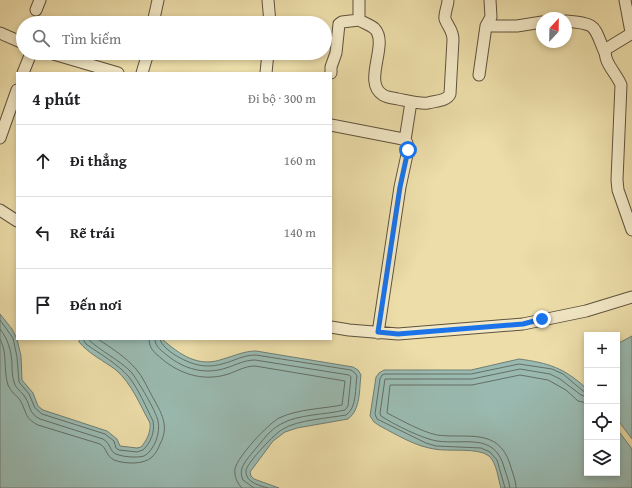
<!DOCTYPE html>
<html lang="vi">
<meta charset="utf-8">
<style>
body{margin:0;font-family:"Gentium Book Plus",serif;background:#f2f2f2;color:#202124}
.controls{position:absolute;right:12px;bottom:12px;display:grid;overflow:hidden;border-radius:0px;box-shadow:0 2px 6px #0003}
.controls button{width:36px;height:36px;display:grid;place-items:center;padding:0;border:0;border-bottom:1px solid #e0e0e0;background:#fff;color:#202124;font:20px sans-serif}
.compass{position:absolute;left:536px;top:12px;width:36px;height:36px;border-radius:50%;background:#fff;box-shadow:0 2px 6px #0003;rotate:22deg}
.stop{position:absolute;width:12px;height:12px;margin:-9px;border:3px solid #1a73e8;border-radius:50%;background:#fff}
.stop.end{background:#1a73e8;border-color:#fff;box-shadow:0 1px 4px #0008}
.list{margin:0;padding:0;list-style:none}
h2{display:flex;justify-content:space-between;align-items:center;height:52px;margin:0;padding:0 16px;font-size:17px}
h2 small{font-size:13px;font-weight:400;color:#757577}
.list li{display:grid;grid-template-columns:26px 1fr auto;gap:12px;align-items:center;box-sizing:border-box;height:72px;padding:0 16px;border-top:1px solid #e0e0e0}
.list b{display:block;font-size:15px;white-space:nowrap}
.list em{font-size:13px;font-style:normal;color:#757577}
.icon{flex:none;width:22px;height:22px;fill:none;stroke:currentColor;stroke-width:2;stroke-linecap:round;stroke-linejoin:round}
.map{position:relative;flex:none;width:632px;height:488px;overflow:hidden}
.search{position:absolute;background:#fff;box-shadow:0 2px 6px #0003;left:16px;top:16px;width:316px;height:44px;display:flex;align-items:center;gap:10px;box-sizing:border-box;padding:0 14px;border-radius:22px;color:#757577;font-size:15px}
.panel{position:absolute;background:#fff;box-shadow:0 2px 6px #0003;left:16px;top:72px;width:316px;height:268px;border-radius:0px}
.map>svg:first-child{display:block}
.water{fill:#9abab1;stroke:#6f7e74}
.lines{fill:none;stroke-linecap:round;stroke-linejoin:round}
.shore{stroke:#646f65;stroke-width:1}
.minor-casing{stroke:#5e523d;stroke-width:13}
.minor{stroke:#f3e9c7;stroke-width:11}
.route{stroke:#1a73e8;stroke-width:5}
</style>
<div class="map">
<svg width="632" height="488" viewBox="0 0 632 488">
<rect width="100%" height="100%" fill="#ecdda9"/>
<filter id="stains"><feTurbulence type="fractalNoise" baseFrequency=".005" numOctaves="4"/><feColorMatrix values="0 0 0 0 .2 0 0 0 0 .09 0 0 0 0 .02 0 0 0 .5 -.17"/></filter>
<radialGradient id="worn" r=".72"><stop offset=".6" stop-color="#630" stop-opacity="0"/><stop offset="1" stop-color="#630" stop-opacity=".3"/></radialGradient>
<path class="water" d="M0,314l12,15 5,10 4,17 1,24 11,13 5,13 5,4 64,21 10,8 3,7 17,2 4,-1c6,-7 10,-15 9,-24 -10,-18 -18,-39 -34,-53 -12,-9 -27,-16 -37,-28v-3h83c18,16 37,29 61,20 11,-3 21,-8 33,-8l97,16 5,3 3,5c-2,15 0,34 -13,44l-51,9 -12,4 -12,9 -23,31 1,4 3,3 25,9h-279z
M632,336v103l-15,-20v-75z
M519,359c30,4 45,9 67,29l1,85h30v-44l15,20v39h-131c-3,-9 -4,-25 -12,-32 -11,-9 -40,-4 -55,-7 -19,-3 -37,-14 -54,-23l-6,-4 -4,-6 6,-39 3,-4 5,-3h87z"/>
<g class="lines">
<path class="shore" d="M0,320l13,18 4,19 2,25 10,12 6,14 7,6 63,20 9,7 2,7 3,2 18,2 6,-2c8,-8 12,-18 10,-29 -7,-14 -14,-31 -24,-44 -11,-13 -29,-23 -43,-33l-3,-5
M0,329c8,10 11,21 12,34 0,6 0,13 2,19 2,7 7,9 11,15 6,9 3,16 15,22l63,20c8,5 7,13 13,15 7,3 21,4 28,2 10,-5 17,-24 14,-35 -2,-10 -20,-40 -26,-48 -13,-14 -31,-21 -44,-34
M0,339c8,14 3,31 8,46 3,7 8,10 12,15 7,12 4,18 18,25l62,19c7,4 6,12 14,16 10,4 30,5 38,-3 4,-4 6,-8 8,-13 10,-18 1,-32 -8,-48 -5,-9 -9,-19 -16,-27 -10,-12 -25,-21 -38,-30
M149,339c0,10 6,14 13,20 18,15 40,22 63,16 11,-3 19,-9 30,-9l90,15 -3,24c-21,4 -44,4 -63,13 -11,6 -42,39 -44,51 -1,7 2,14 7,19
M155,339c0,8 7,12 13,17 16,13 37,19 58,12 10,-3 18,-8 29,-8l94,15 2,2 -3,29 -3,4c-20,5 -47,4 -64,14 -12,6 -20,19 -29,29 -7,9 -14,16 -9,27l11,8
M160,339c1,6 9,12 15,16 15,9 29,14 47,9 12,-3 21,-9 34,-9l95,15 4,3 2,3c-2,12 0,32 -11,39 -17,3 -49,5 -63,14 -8,4 -35,33 -37,41 0,2 0,5 1,6 2,7 14,10 21,12
M505,488l-8,-28 -7,-8 -9,-4 -45,-2 -10,-3 -49,-24 -2,-5 5,-35 2,-4 3,-1h86l48,-10 33,5 11,5 20,17 4,1
M510,488c-1,-7 -4,-14 -6,-21 -10,-35 -39,-22 -67,-26 -14,-2 -44,-17 -56,-25l-1,-3 5,-34h87l48,-10 30,5 10,5 21,16 6,2
M516,488c0,-8 -4,-16 -6,-24 -12,-37 -43,-25 -73,-29 -15,-3 -36,-15 -50,-22l3,-28h82l48,-10 28,5 18,10 12,11 9,2"/>
<g class="minor-casing">
<path id="minor" d="M268,0l2,23
M625,0l6,32 -2,3 -23,14c-4,12 11,25 15,36l-4,95 1,10 14,40
M36,10l4,-10
M359,20c5,3 12,5 16,9 14,16 -13,53 8,66 5,3 11,3 15,4 10,2 21,5 30,4 7,-2 19,-2 22,-9l3,-54c0,-10 -5,-13 -8,-21 -1,-6 3,-13 3,-19
M566,21c32,3 27,4 39,32
M153,23l5,-23
M486,26h31l25,-4
M0,33l23,10
M50,53l68,20
M23,73l8,-20
M142,73l6,-20
M266,73l2,-20
M331,73v-6l5,-14 3,-29 3,-2 17,-2v-20
M479,75l7,-49 5,-9 -1,-17
M331,125l72,14 4,4 1,7 -8,37 -22,146
M0,138l17,-48
M405,140l6,-38
M0,210l17,11
M331,327l18,3 49,4 125,-10 63,-13 46,-14"/>
</g>
<use href="#minor" class="minor"/>
</g>
<g class="lines">
<path class="route" d="M408,150l-8,37 -22,145 20,2 125,-10 19,-5"/>
</g>
<rect width="100%" height="100%" filter="url(#stains)"/>
<rect width="100%" height="100%" fill="url(#worn)"/>
</svg>
<div class="controls">
<button>+</button>
<button>−</button>
<button><svg class="icon" aria-label="locate" viewBox="0 0 24 24"><circle cx="12" cy="12" r="6"/><path d="M12 2v4M12 18v4M2 12h4M18 12h4"/></svg></button>
<button><svg class="icon" aria-label="layers" viewBox="0 0 24 24"><path d="M12 4l9 5-9 5-9-5zM3 14l9 5 9-5"/></svg></button>
</div>
<svg class="compass" viewBox="-18 -18 36 36"><path d="M0-13l5 13h-10z" fill="#e53935"/><path d="M0 13l5-13h-10z" fill="#757577"/></svg>
<div class="stop" style="left:408px;top:150px"></div>
<div class="stop end" style="left:542px;top:319px"></div>
<div class="search"><svg class="icon" aria-label="search" viewBox="0 0 24 24"><circle cx="10" cy="10" r="6"/><path d="M15 15l6 6"/></svg>Tìm kiếm</div>
<section class="panel">
<h2>4 phút<small>Đi bộ · 300 m</small></h2>
<ul class="list">
<li><svg class="icon" aria-label="ahead" viewBox="0 0 24 24"><path d="M12 20V5M6 11l6-6 6 6"/></svg><div><b>Đi thẳng</b></div><em>160 m</em></li>
<li><svg class="icon" aria-label="left" viewBox="0 0 24 24"><path d="M17 20v-9H6M10 6l-5 5 5 5"/></svg><div><b>Rẽ trái</b></div><em>140 m</em></li>
<li><svg class="icon" aria-label="arrive" viewBox="0 0 24 24"><path d="M6 21V4h12l-3 4 3 4H6"/></svg><div><b>Đến nơi</b></div></li>
</ul>
</section>
</div>
